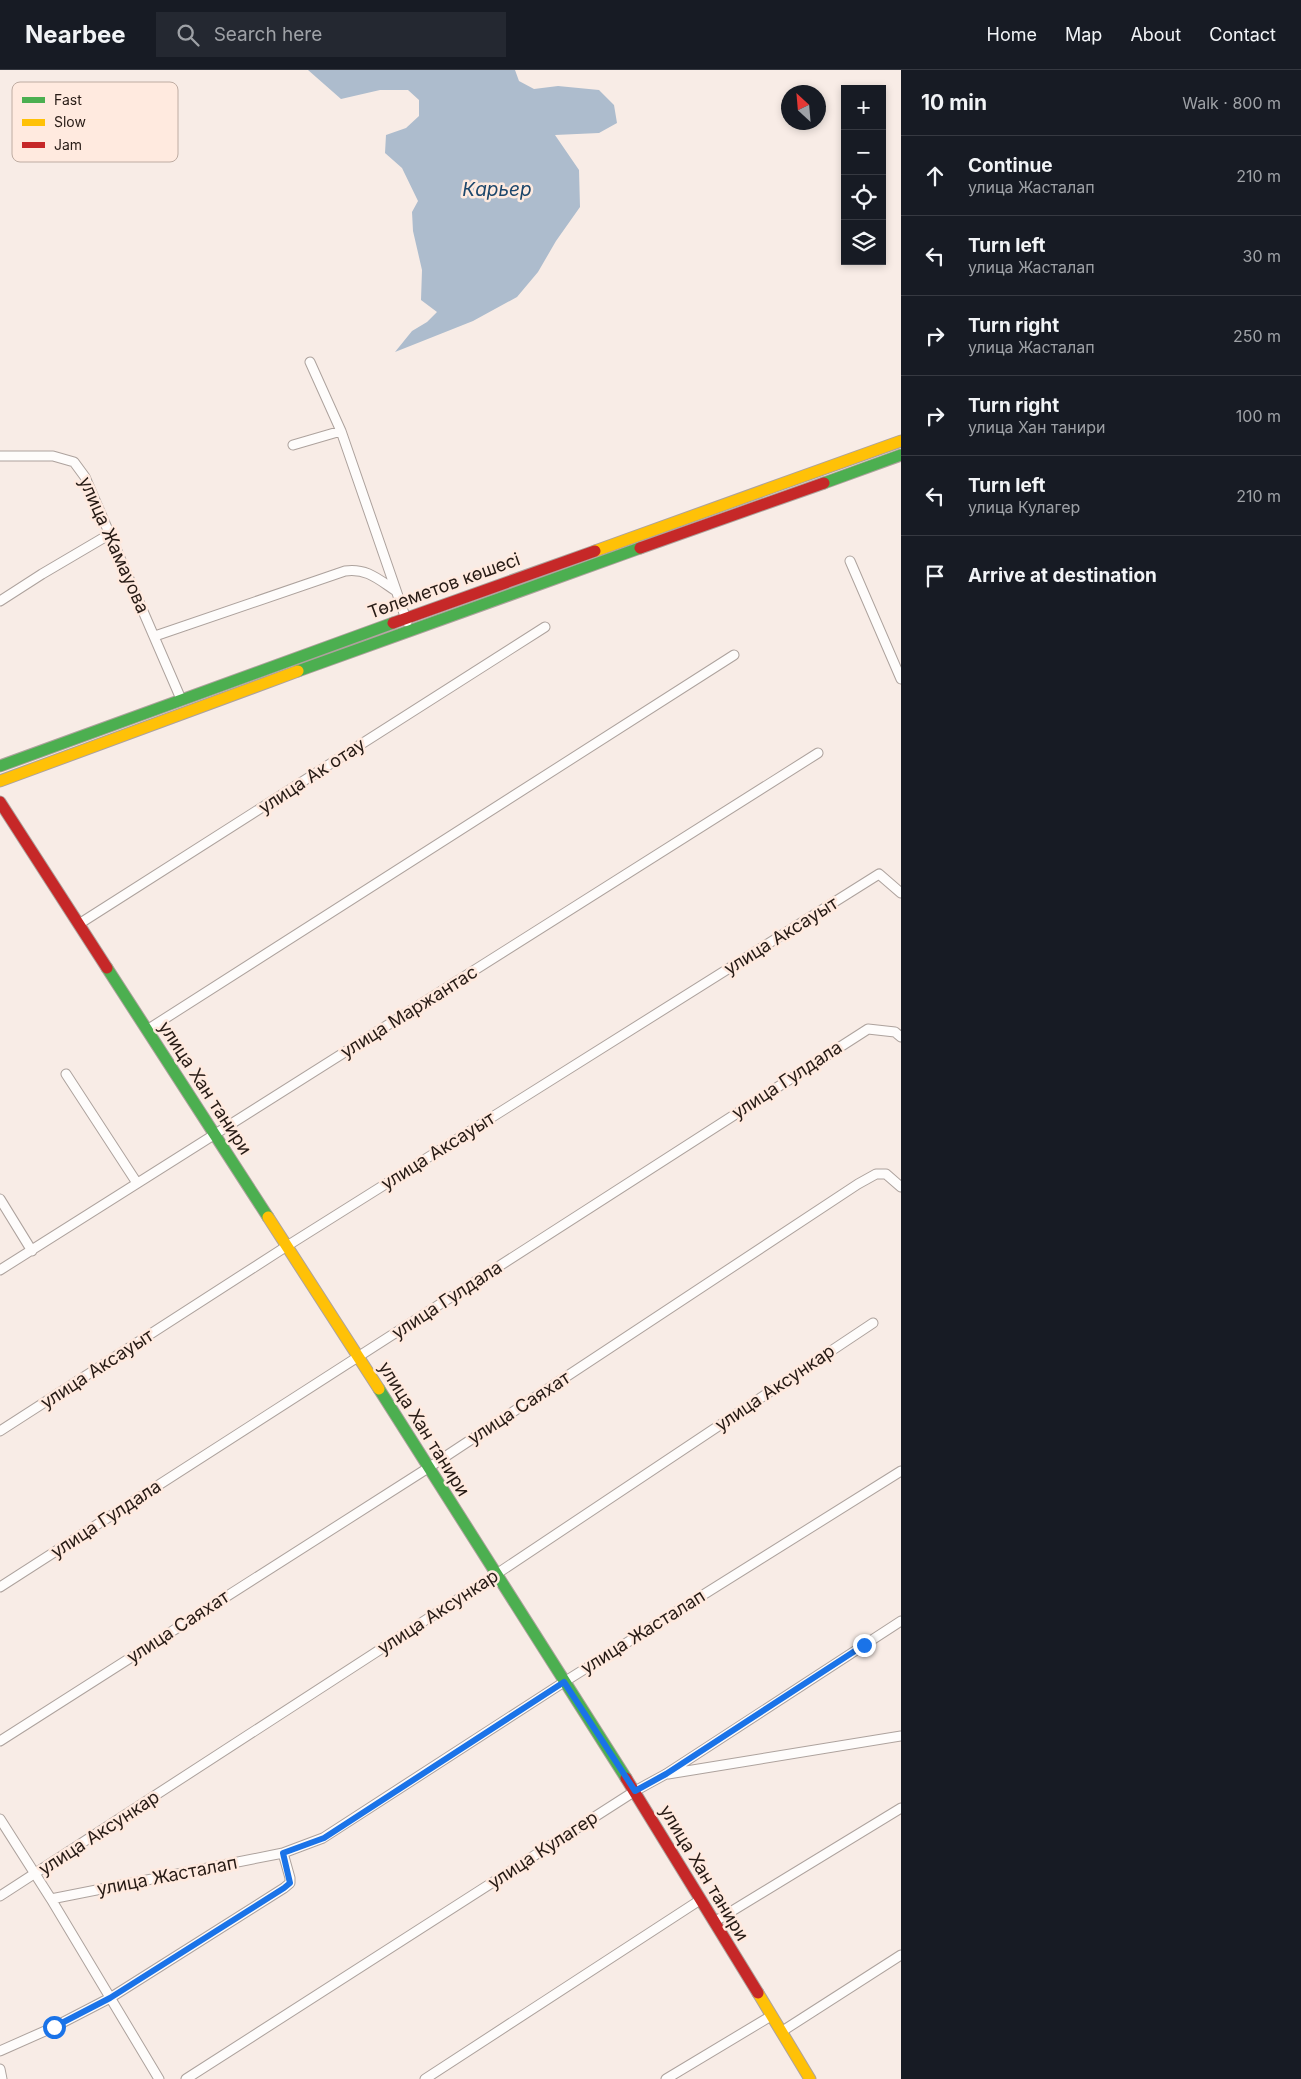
<!DOCTYPE html>
<meta charset="utf-8">
<style>
body{margin:0;font-family:Inter,sans-serif;background:#242831;color:#f1f3f6}
.controls{position:absolute;right:15px;top:15px;display:grid;overflow:hidden;border-radius:0px;box-shadow:0 2px 8px #0003}
.controls button{width:45px;height:45px;display:grid;place-items:center;padding:0;border:0;border-bottom:1px solid #363941;background:#171b24;color:#f1f3f6;font:25px sans-serif}
.compass{position:absolute;left:781px;top:15px;width:45px;height:45px;border-radius:50%;background:#171b24;box-shadow:0 2px 8px #0003;rotate:334deg}
.stop{position:absolute;width:15px;height:15px;margin:-11px;border:4px solid #1a73e8;border-radius:50%;background:#fff}
.stop.end{background:#1a73e8;border-color:#fff;box-shadow:0 1px 5px #0008}
.list{margin:0;padding:0;list-style:none}
h2{display:flex;justify-content:space-between;align-items:center;height:65px;margin:0;padding:0 20px;font-size:21px}
h2 small{font-size:16px;font-weight:400;color:#9ea1a6}
.list li{display:grid;grid-template-columns:32px 1fr auto;gap:15px;align-items:center;box-sizing:border-box;height:80px;padding:0 20px;border-top:1px solid #363941}
.list b{display:block;font-size:19px;white-space:nowrap}
.list p{margin:0;font-size:16px;white-space:nowrap;color:#9ea1a6}
.list em{font-size:16px;font-style:normal;color:#9ea1a6}
.icon{flex:none;width:28px;height:28px;fill:none;stroke:currentColor;stroke-width:2;stroke-linecap:round;stroke-linejoin:round}
.map{position:relative;flex:none;width:901px;height:2009px;overflow:hidden}
header{display:flex;align-items:center;gap:30px;box-sizing:border-box;height:70px;padding:0 25px;background:#171b24;border-bottom:1px solid #363941}
header strong{font-size:24px}
nav{display:flex;gap:28px;margin-inline-start:auto;font-size:18px}
.search{width:350px;height:45px;background:#242831;display:flex;align-items:center;gap:12px;box-sizing:border-box;padding:0 18px;border-radius:0px;color:#9ea1a6;font-size:19px}
main{display:flex}
aside{flex:1;background:#171b24}
.map>svg:first-child{display:block}
.water{fill:#adbccd}
.lines{fill:none;stroke-linecap:round;stroke-linejoin:round}
.street-casing{stroke:#ada29d;stroke-width:11}
.fast-casing{stroke:#ada29d;stroke-width:13}
.slow-casing{stroke:#ada29d;stroke-width:13}
.jam-casing{stroke:#ada29d;stroke-width:13}
.street{stroke:#fefcfb;stroke-width:9}
.fast{stroke:#4caf50;stroke-width:11}
.slow{stroke:#ffc107;stroke-width:11}
.jam{stroke:#c62828;stroke-width:11}
.route{stroke:#1a73e8;stroke-width:6}
.labels{text-anchor:middle;stroke-width:5;stroke-linejoin:round;paint-order:stroke}
.street-label{font-size:18px;fill:#271b15;stroke:#ffeadf}
.water-label{font-size:19px;font-style:italic;fill:#1c466b;stroke:#ffeadf}
.key{fill:#ffeadf;stroke:#beaca2;stroke-width:1}
.key-label{font-size:14px;fill:#271b15}
</style>
<header>
<strong>Nearbee</strong>
<div class="search"><svg class="icon" aria-label="search" viewBox="0 0 24 24"><circle cx="10" cy="10" r="6"/><path d="M15 15l6 6"/></svg>Search here</div>
<nav><a>Home</a><a>Map</a><a>About</a><a>Contact</a></nav>
</header>
<main>
<div class="map">
<svg width="901" height="2009" viewBox="0 0 901 2009">
<rect width="100%" height="100%" fill="#f8ece6"/>
<path class="water" d="M308,0h207l4,11 15,8 24,-3 41,4 15,15 3,18 -18,10 -44,2 24,35 1,37 -24,34 -18,31 -21,25 -44,24 -78,31 17,-21 15,-9 10,-10 -16,-12 1,-30 -9,-39 -1,-19 6,-11 -16,-33 -17,-15 1,-18 20,-7 13,-12v-16l-11,-10h-28l-39,9z"/>
<g class="lines">
<g class="street-casing">
<path id="street" d="M310,292l31,69 66,191
M293,375l48,-14
M0,386h53l21,6 11,15 96,222
M850,491l51,118
M0,531l42,-27 68,-40
M155,566l190,-65c22,-3 33,8 51,20
M79,854l466,-297
M147,960l587,-375
M66,1004l71,109
M0,1129l32,52
M0,1200l818,-517
M0,1361l287,-185 592,-372 22,19
M0,1517l868,-558 27,3 6,5
M0,1671l428,-273 430,-284 18,-10h10l15,13
M668,1704l233,-38
M0,1749l51,80 108,180
M0,1826l495,-321 378,-252
M51,1829l232,-46 40,-15 241,-156 337,-211
M714,1852l187,-114
M781,1962l120,-77
M0,1981l54,-24 56,-29 174,-110 6,-5v-5l-7,-25
M0,1999l2,10
M186,2009l449,-288 31,-17 235,-153
M425,2009l275,-179
M666,2009l105,-63"/>
</g>
<g class="fast-casing">
<path id="fast" d="M824,413l77,-28
M298,601l342,-123
M0,696l393,-143
M107,898l161,249
M379,1319l247,389"/>
</g>
<g class="slow-casing">
<path id="slow" d="M595,481l306,-110
M0,711l298,-110
M268,1147l111,172
M758,1923l52,86"/>
</g>
<g class="jam-casing">
<path id="jam" d="M640,478l184,-65
M393,553l202,-72
M0,732l107,166
M626,1708l132,215"/>
</g>
<use href="#street" class="street"/>
<use href="#fast" class="fast"/>
<use href="#slow" class="slow"/>
<use href="#jam" class="jam"/>
</g>
<g class="lines">
<path class="route" d="M54,1957l56,-29 174,-110 6,-5 -7,-30 41,-15 240,-156 71,109 31,-17 198,-129"/>
</g>
<g class="labels">
<g class="street-label">
<text transform="translate(114 475) rotate(66)" y="6">улица Жамауова</text>
<text transform="translate(444 516) rotate(-20)" y="6">Төлеметов көшесі</text>
<text transform="translate(312 706) rotate(-33)" y="6">улица Ак отау</text>
<text transform="translate(781 866) rotate(-32)" y="6">улица Аксауыт</text>
<text transform="translate(409 942) rotate(-32)" y="6">улица Маржантас</text>
<text transform="translate(787 1010) rotate(-33)" y="6">улица Гулдала</text>
<text transform="translate(205 1018) rotate(57)" y="6">улица Хан танири</text>
<text transform="translate(438 1081) rotate(-32)" y="6">улица Аксауыт</text>
<text transform="translate(447 1230) rotate(-33)" y="6">улица Гулдала</text>
<text transform="translate(97 1299) rotate(-33)" y="6">улица Аксауыт</text>
<text transform="translate(775 1318) rotate(-34)" y="6">улица Аксункар</text>
<text transform="translate(519 1338) rotate(-33)" y="6">улица Саяхат</text>
<text transform="translate(424 1359) rotate(58)" y="6">улица Хан танири</text>
<text transform="translate(106 1449) rotate(-33)" y="6">улица Гулдала</text>
<text transform="translate(438 1542) rotate(-33)" y="6">улица Аксункар</text>
<text transform="translate(178 1557) rotate(-33)" y="6">улица Саяхат</text>
<text transform="translate(643 1562) rotate(-32)" y="6">улица Жасталап</text>
<text transform="translate(99 1763) rotate(-33)" y="6">улица Аксункар</text>
<text transform="translate(543 1780) rotate(-33)" y="6">улица Кулагер</text>
<text transform="translate(704 1803) rotate(59)" y="6">улица Хан танири</text>
<text transform="translate(167 1806) rotate(-11)" y="6">улица Жасталап</text>
</g>
<g class="water-label">
<text x="497" y="126">Карьер</text>
</g>
</g>
<rect x="12" y="12" width="166" height="80" rx="8" class="key"/>
<rect x="22" y="27" width="23" height="6" fill="#4caf50"/>
<rect x="22" y="49" width="23" height="7" fill="#ffc107"/>
<rect x="22" y="72" width="23" height="6" fill="#c62828"/>
<g class="key-label">
<text x="54" y="35">Fast</text>
<text x="54" y="57">Slow</text>
<text x="54" y="80">Jam</text>
</g>
</svg>
<div class="controls">
<button>+</button>
<button>−</button>
<button><svg class="icon" aria-label="locate" viewBox="0 0 24 24"><circle cx="12" cy="12" r="6"/><path d="M12 2v4M12 18v4M2 12h4M18 12h4"/></svg></button>
<button><svg class="icon" aria-label="layers" viewBox="0 0 24 24"><path d="M12 4l9 5-9 5-9-5zM3 14l9 5 9-5"/></svg></button>
</div>
<svg class="compass" viewBox="-18 -18 36 36"><path d="M0-13l5 13h-10z" fill="#e53935"/><path d="M0 13l5-13h-10z" fill="#9ea1a6"/></svg>
<div class="stop" style="left:54px;top:1957px"></div>
<div class="stop end" style="left:864px;top:1575px"></div>
</div>
<aside>
<h2>10 min<small>Walk · 800 m</small></h2>
<ul class="list">
<li><svg class="icon" aria-label="ahead" viewBox="0 0 24 24"><path d="M12 20V5M6 11l6-6 6 6"/></svg><div><b>Continue</b><p>улица Жасталап</p></div><em>210 m</em></li>
<li><svg class="icon" aria-label="left" viewBox="0 0 24 24"><path d="M17 20v-9H6M10 6l-5 5 5 5"/></svg><div><b>Turn left</b><p>улица Жасталап</p></div><em>30 m</em></li>
<li><svg class="icon" aria-label="right" viewBox="0 0 24 24"><path d="M7 20v-9h11M14 6l5 5-5 5"/></svg><div><b>Turn right</b><p>улица Жасталап</p></div><em>250 m</em></li>
<li><svg class="icon" aria-label="right" viewBox="0 0 24 24"><path d="M7 20v-9h11M14 6l5 5-5 5"/></svg><div><b>Turn right</b><p>улица Хан танири</p></div><em>100 m</em></li>
<li><svg class="icon" aria-label="left" viewBox="0 0 24 24"><path d="M17 20v-9H6M10 6l-5 5 5 5"/></svg><div><b>Turn left</b><p>улица Кулагер</p></div><em>210 m</em></li>
<li><svg class="icon" aria-label="arrive" viewBox="0 0 24 24"><path d="M6 21V4h12l-3 4 3 4H6"/></svg><div><b>Arrive at destination</b></div></li>
</ul>
</aside>
</main>
